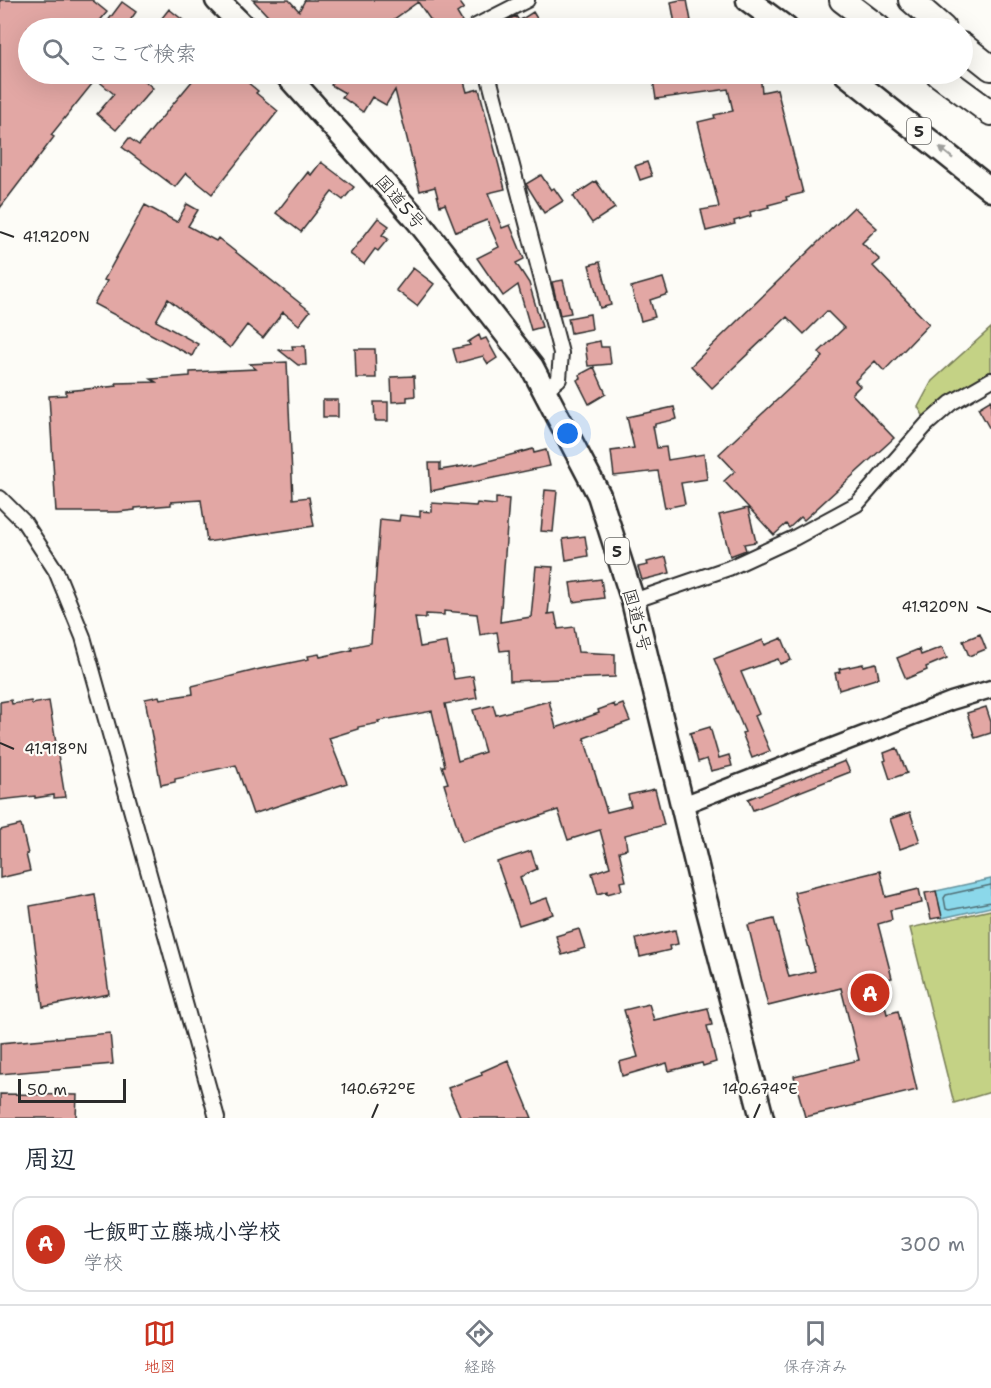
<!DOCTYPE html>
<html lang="ja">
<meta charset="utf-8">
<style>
body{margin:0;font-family:"Shantell Sans","Klee One",sans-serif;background:#f6f6f7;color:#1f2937}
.scale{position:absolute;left:18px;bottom:15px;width:108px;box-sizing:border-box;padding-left:6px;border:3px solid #2b2b2b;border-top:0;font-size:16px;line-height:21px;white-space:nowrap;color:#2b2b2b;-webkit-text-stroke:4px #fdfcf7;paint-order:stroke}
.you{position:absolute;left:568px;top:434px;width:21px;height:21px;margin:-15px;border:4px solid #fff;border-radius:50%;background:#1a73e8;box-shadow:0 0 0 9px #1a73e833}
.badge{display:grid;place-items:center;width:39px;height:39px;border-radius:50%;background:#c8321e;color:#fff;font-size:20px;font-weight:700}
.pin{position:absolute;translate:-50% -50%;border:3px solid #fff;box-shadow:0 2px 6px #0006}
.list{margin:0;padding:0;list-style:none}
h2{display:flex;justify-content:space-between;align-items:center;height:78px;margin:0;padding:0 24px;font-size:26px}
h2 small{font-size:20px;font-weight:400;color:#747a83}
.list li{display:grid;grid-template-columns:39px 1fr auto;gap:18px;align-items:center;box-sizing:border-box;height:96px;margin:0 12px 12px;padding:0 12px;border:2px solid #e0e1e3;border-radius:18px}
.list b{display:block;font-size:22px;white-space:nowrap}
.list p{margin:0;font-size:20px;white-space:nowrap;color:#747a83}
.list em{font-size:20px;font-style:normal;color:#747a83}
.icon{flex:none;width:33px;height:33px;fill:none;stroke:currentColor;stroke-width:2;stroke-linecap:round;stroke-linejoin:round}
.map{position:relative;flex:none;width:991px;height:1118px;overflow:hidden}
.search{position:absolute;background:#fff;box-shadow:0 6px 24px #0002;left:18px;right:18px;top:18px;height:66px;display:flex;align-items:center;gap:15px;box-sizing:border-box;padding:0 21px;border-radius:33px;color:#747a83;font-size:22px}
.sheet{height:186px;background:#fff}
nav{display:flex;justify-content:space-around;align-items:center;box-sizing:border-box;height:84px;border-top:2px solid #e0e1e3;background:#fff;font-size:16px;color:#747a83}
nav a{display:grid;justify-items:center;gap:3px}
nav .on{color:#c8321e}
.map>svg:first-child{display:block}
.green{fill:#c4d285;stroke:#787e58;stroke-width:1.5}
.water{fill:#8bd8ea;stroke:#65939e;stroke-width:1.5}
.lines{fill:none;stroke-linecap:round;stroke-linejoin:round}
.shore{stroke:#517077;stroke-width:1.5}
.building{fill:#e2a7a4;stroke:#2b2b2b;stroke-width:1.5}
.minor-casing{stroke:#2b2b2b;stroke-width:18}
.tertiary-casing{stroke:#2b2b2b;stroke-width:21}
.trunk-casing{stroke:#2b2b2b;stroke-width:27}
.motorway-casing{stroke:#2b2b2b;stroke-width:28}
.minor{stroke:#fdfcf7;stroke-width:14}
.tertiary{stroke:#fdfcf7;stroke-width:16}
.trunk{stroke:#fdfcf7;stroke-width:22}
.motorway{stroke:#fdfcf7;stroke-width:24}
.oneway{fill:#9e9e9b}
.ticks{fill:none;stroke:#2b2b2b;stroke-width:2}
.labels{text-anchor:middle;stroke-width:4.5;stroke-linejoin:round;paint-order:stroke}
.shield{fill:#fdfcf7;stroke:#6a6a68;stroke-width:1.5}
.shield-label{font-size:16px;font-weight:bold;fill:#2b2b2b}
.street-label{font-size:18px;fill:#2b2b2b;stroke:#fdfcf7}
.ticks-label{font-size:15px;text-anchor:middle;fill:#2b2b2b;stroke:#fdfcf7;stroke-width:4.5;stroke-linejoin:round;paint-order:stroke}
</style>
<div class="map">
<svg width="991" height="1118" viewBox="0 0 991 1118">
<rect width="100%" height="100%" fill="#fdfcf7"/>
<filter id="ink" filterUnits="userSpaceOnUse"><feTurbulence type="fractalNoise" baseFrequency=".0167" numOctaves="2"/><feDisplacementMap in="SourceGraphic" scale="12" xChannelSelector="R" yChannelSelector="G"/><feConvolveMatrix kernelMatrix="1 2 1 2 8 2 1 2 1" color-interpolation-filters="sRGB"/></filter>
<g filter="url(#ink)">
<path class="green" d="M991,328v48l-67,41 -6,-10 14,-26z
M991,910v182l-37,11 -44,-175z"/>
<path class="water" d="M991,879v28l-49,11 -6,-27z"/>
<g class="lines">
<path class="shore" d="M991,885l-45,10 -2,3 2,11 3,1 42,-8"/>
</g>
<path class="building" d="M0,0h92l15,12 -13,16h-66v46h109l16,14 -37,42 -19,-16 17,-20 -18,-15 -45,56 3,2 -54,71z
M253,0h36l10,11 6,-11h153l6,8 -7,5 9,15h-30l-18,-26 -25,18 15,8h-129z
M680,0h7l4,21 -16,3 -4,-22z
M122,2l14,10 -11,16h-9l-9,-6z
M169,9l24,19h-39z
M533,12l8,13 -6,3h-44l25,-12 3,5z
M198,74h43l7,5 -2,2 12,10 -2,2 22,18 -66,83 -26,-21 -11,14 -53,-40 7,-9 10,7z
M318,74h144l5,18 12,-3 26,100 -17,4 14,35 8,-3 14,34 -8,4 13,20 13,44 -11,3 -13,-45 -15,11 -26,-38 22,-11 -12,-27 -31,12 -11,-28 -5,2 -5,-19 -15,4 -25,-101 -9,15 -14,-8 -9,15 -21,-15 3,-4 -14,-8 2,-3z
M652,74h108l2,18 15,-3 26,104 -17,4 1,3 -19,5 1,2 -19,5 1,4 -17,5 1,3 -29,7 -5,-21 18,-3 -21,-85 17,-4 -1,-3 19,-4 -5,-22 -72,10z
M321,162l33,25 -11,13 -11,-8 -31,40 -25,-19 32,-41 3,3z
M647,162l5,14 -12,4 -5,-14z
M541,175l10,15 3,-2 9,13 -19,12 -18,-29z
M596,181l19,27 -23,15 -19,-27z
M187,204l11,6 -10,16 28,15 2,-3 92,73 -11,14 -16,-13 -20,26 -16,-13 -17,23 -62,-49 -12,22 42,23 -6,12 -98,-52 13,-23 -3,-1 41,-75 32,17z
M854,207l23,21 -15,15 18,17 -7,6 56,58 -45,47 -9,-10 -20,20 5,5 -8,8 42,44 -90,82 -3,-3 -12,11 -3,-4 -12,11 -50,-54 11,-10 -16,-17 104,-97 -4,-5 25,-24 -17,-17 -23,23 -17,-17 -75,71 -21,-22z
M378,218l11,8 -7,9 6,4 -10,12 -3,-2 -11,15 -14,-10z
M600,262l11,43 -11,3 -11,-43z
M413,268l21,16 -17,22 -21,-16z
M663,278l5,16 -18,6 5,17 -14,4 -10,-34z
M563,280l8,33 -11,2 -8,-33z
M590,314l2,15 -21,4 -3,-15z
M479,335l2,5 5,-2 11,20 -9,6 -5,-8 -26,7 -4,-14 17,-4 -2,-3z
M600,341l1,6h8l2,17 -23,2 -3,-22z
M292,346h13l1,19h-8l-19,-15h14z
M355,349h20l1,29h-20z
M287,362l6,137 16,-2 5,29 -107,16 -6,-42 -30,2v3l-36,3v2l-17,2h-62l-7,-116 17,-1v-4l51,-5 -1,-3 40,-1 -5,-3 39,-3v-4l66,-3 -6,-5z
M594,367l12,27 -17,10 -12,-24 4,-2 -2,-3z
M414,376l1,20 -8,1v4l-15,1 -1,-25z
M323,400h15v17h-15z
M991,400v31l-13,-23z
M374,402h14v19h-13z
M674,407l3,12 -22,5v2h-2l4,22 9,-1 2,13 36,-6 3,25 -26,4 4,21 -20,4 -7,-37 -44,5 -3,-25 23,-3 -7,-31z
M533,449l1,4 12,-3 4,16 -119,25 -2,-28h11v7l37,-6z
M545,490l12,1 -4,41 -12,-1z
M496,498l13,1 -9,123 31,-5 5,-51 17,1 -5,47 7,-1 3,16 16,-2 4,25 37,2v23l-105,4 -1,-31 -9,1 -3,-19 -17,3 -3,-21 -33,-3v4l-18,-1v4l-11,-1 5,30 27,-5 7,37 19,-3 4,22 -32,6 13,57 27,-9 -12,-42 20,-5 3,10 53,-14 7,27 43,-15 -1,-3 16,-6 1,3 8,-3 7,17 -46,17 23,74 24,-6 -3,-11 27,-6 9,36 -39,10 2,14 -8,2 7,30 -6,1 2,8 -15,4v-3l-9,3 -6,-21 18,-6 -10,-37 -32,10 -10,-30 -96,32 -18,-58 4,-1 -6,-17h3l-13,-55 -54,10 1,2 -21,4v2l-29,9 18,45 -94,31 -17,-49 -46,10v1l-15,3v3l-14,3 -16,-86 14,-3 1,3 33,-5 -1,-8 68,-17 49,-10 -1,-3 11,-2 1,3 32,-7 -1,-3 20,-4 9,-124 19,2 1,-6 20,2v-6l12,1v-9l44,3 1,-3 19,2z
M748,508l8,34 -12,2 2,6 -16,6 -11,-41z
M585,536l3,20 -22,4 -3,-21z
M666,557l4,16 -28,7 -4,-13 10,-2 -1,-3z
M601,579l3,19 -31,4 -3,-19z
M980,634l6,15 -17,7 -6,-15z
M782,638l9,22 -11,4 -2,-5 -37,13 18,42 -4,2 15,35 -18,7 -10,-25 3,-1 -31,-73 49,-19 2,5z
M942,647l5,11 -21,9 1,3 -21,9 -9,-21 22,-9 2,6z
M876,663l3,15 -40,12 -4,-17 5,-1 -1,-3 24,-5v2z
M11,700l1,4 19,-3 1,3 17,-3 16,96 -11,1v-3l-19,3v-2l-35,4v-98z
M986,707l5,15v11l-16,5 -8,-25z
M710,727l9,31 10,-3 3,11 -21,5 -4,-12 -9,3 -8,-29z
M897,748l10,25 -17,6 -6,-18 2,-1 -2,-7z
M845,761l5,11 -97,38 -5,-11z
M910,812l10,30 -20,7 -10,-30z
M21,825l7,29h-2l4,17 -30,7v-48z
M531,851l6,18 -17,8 9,27 18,-6 6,16 -34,11 -22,-63z
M880,871l6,26 33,-8 3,14 -32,7 2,10 -14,4 14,54 -13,3 8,33 11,-3 19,79 -112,27 -11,-41 65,-16 -18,-72 -73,18 -20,-81 26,-6 15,58 26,-6 -21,-79z
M936,891l6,26 -11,2 -6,-26z
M95,894l14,100 -66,13 -13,-101z
M579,929l6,19 -23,7 -6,-19z
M675,930l3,14 -9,2 1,4 -30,7 -4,-18z
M649,1004l5,16 54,-12 4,17 -5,1 9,36 -13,4 -1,-3 -33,8 -2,-8 -45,13 -3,-14 19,-5 -14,-47z
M110,1033l3,31 -113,10v-31z
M508,1060l24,58h-71l-13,-30 34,-13 -1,-3z
M0,1094l77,1 -1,23h-76z"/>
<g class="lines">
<g class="minor-casing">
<path id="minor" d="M477,28l-1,-2 51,-26
M488,74l73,279 -2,26 -14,11
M0,498l24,24 32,49 27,66 134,481
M633,601l96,-33 65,-30 63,-34 70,-80 24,-21 40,-23"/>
</g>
<g class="tertiary-casing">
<path id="tertiary" d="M683,805l268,-104 40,-12"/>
</g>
<g class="trunk-casing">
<path id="trunk" d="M217,0l28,28
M748,0l38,28
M286,74l132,147 114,146 67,128 34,106 68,282 61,235
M846,74l145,116"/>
</g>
<g class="motorway-casing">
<path id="motorway" d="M842,0l37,28
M911,0l32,28
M962,45l29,23
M938,74l53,39"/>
</g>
<use href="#minor" class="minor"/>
<use href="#tertiary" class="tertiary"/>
<use href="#trunk" class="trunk"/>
<use href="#motorway" class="motorway"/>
</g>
<defs><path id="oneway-solid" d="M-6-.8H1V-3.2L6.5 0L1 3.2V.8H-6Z" transform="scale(1.5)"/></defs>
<use class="oneway" href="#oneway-solid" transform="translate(946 153) rotate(-141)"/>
</g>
<path class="ticks" d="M0,232l14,5M977,607l14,5M0,743l14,6M372,1118l6,-14M754,1118l6,-14"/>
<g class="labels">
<g class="shield">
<rect x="907" y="118" width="24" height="26" rx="4.5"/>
<rect x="605" y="538" width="24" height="26" rx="4.5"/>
</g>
<g class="shield-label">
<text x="919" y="137">5</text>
<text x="617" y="557">5</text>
</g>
<g class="street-label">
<text transform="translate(400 202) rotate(49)" y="6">国道5号</text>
<text transform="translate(637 620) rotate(75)" y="6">国道5号</text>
</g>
</g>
<g class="ticks-label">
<text x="56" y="242">41.920°N</text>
<text x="935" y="612">41.920°N</text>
<text x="56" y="754">41.918°N</text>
<text x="378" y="1094">140.672°E</text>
<text x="760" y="1094">140.674°E</text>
</g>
</svg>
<div class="scale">50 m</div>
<div class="you"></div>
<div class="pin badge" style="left:870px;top:993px">A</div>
<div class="search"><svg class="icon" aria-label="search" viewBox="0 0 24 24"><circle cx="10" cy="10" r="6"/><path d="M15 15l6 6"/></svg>ここで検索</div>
</div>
<section class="sheet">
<h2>周辺<small></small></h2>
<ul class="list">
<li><span class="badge">A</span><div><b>七飯町立藤城小学校</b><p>学校</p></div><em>300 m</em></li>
</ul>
</section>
<nav>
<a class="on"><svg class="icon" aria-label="map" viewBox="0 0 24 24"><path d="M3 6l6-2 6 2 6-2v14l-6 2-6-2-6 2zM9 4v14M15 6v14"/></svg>地図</a>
<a><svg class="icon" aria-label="directions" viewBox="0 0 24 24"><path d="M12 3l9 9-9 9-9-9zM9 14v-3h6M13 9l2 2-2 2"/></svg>経路</a>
<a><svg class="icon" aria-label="saved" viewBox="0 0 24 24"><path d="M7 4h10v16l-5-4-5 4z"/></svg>保存済み</a>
</nav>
